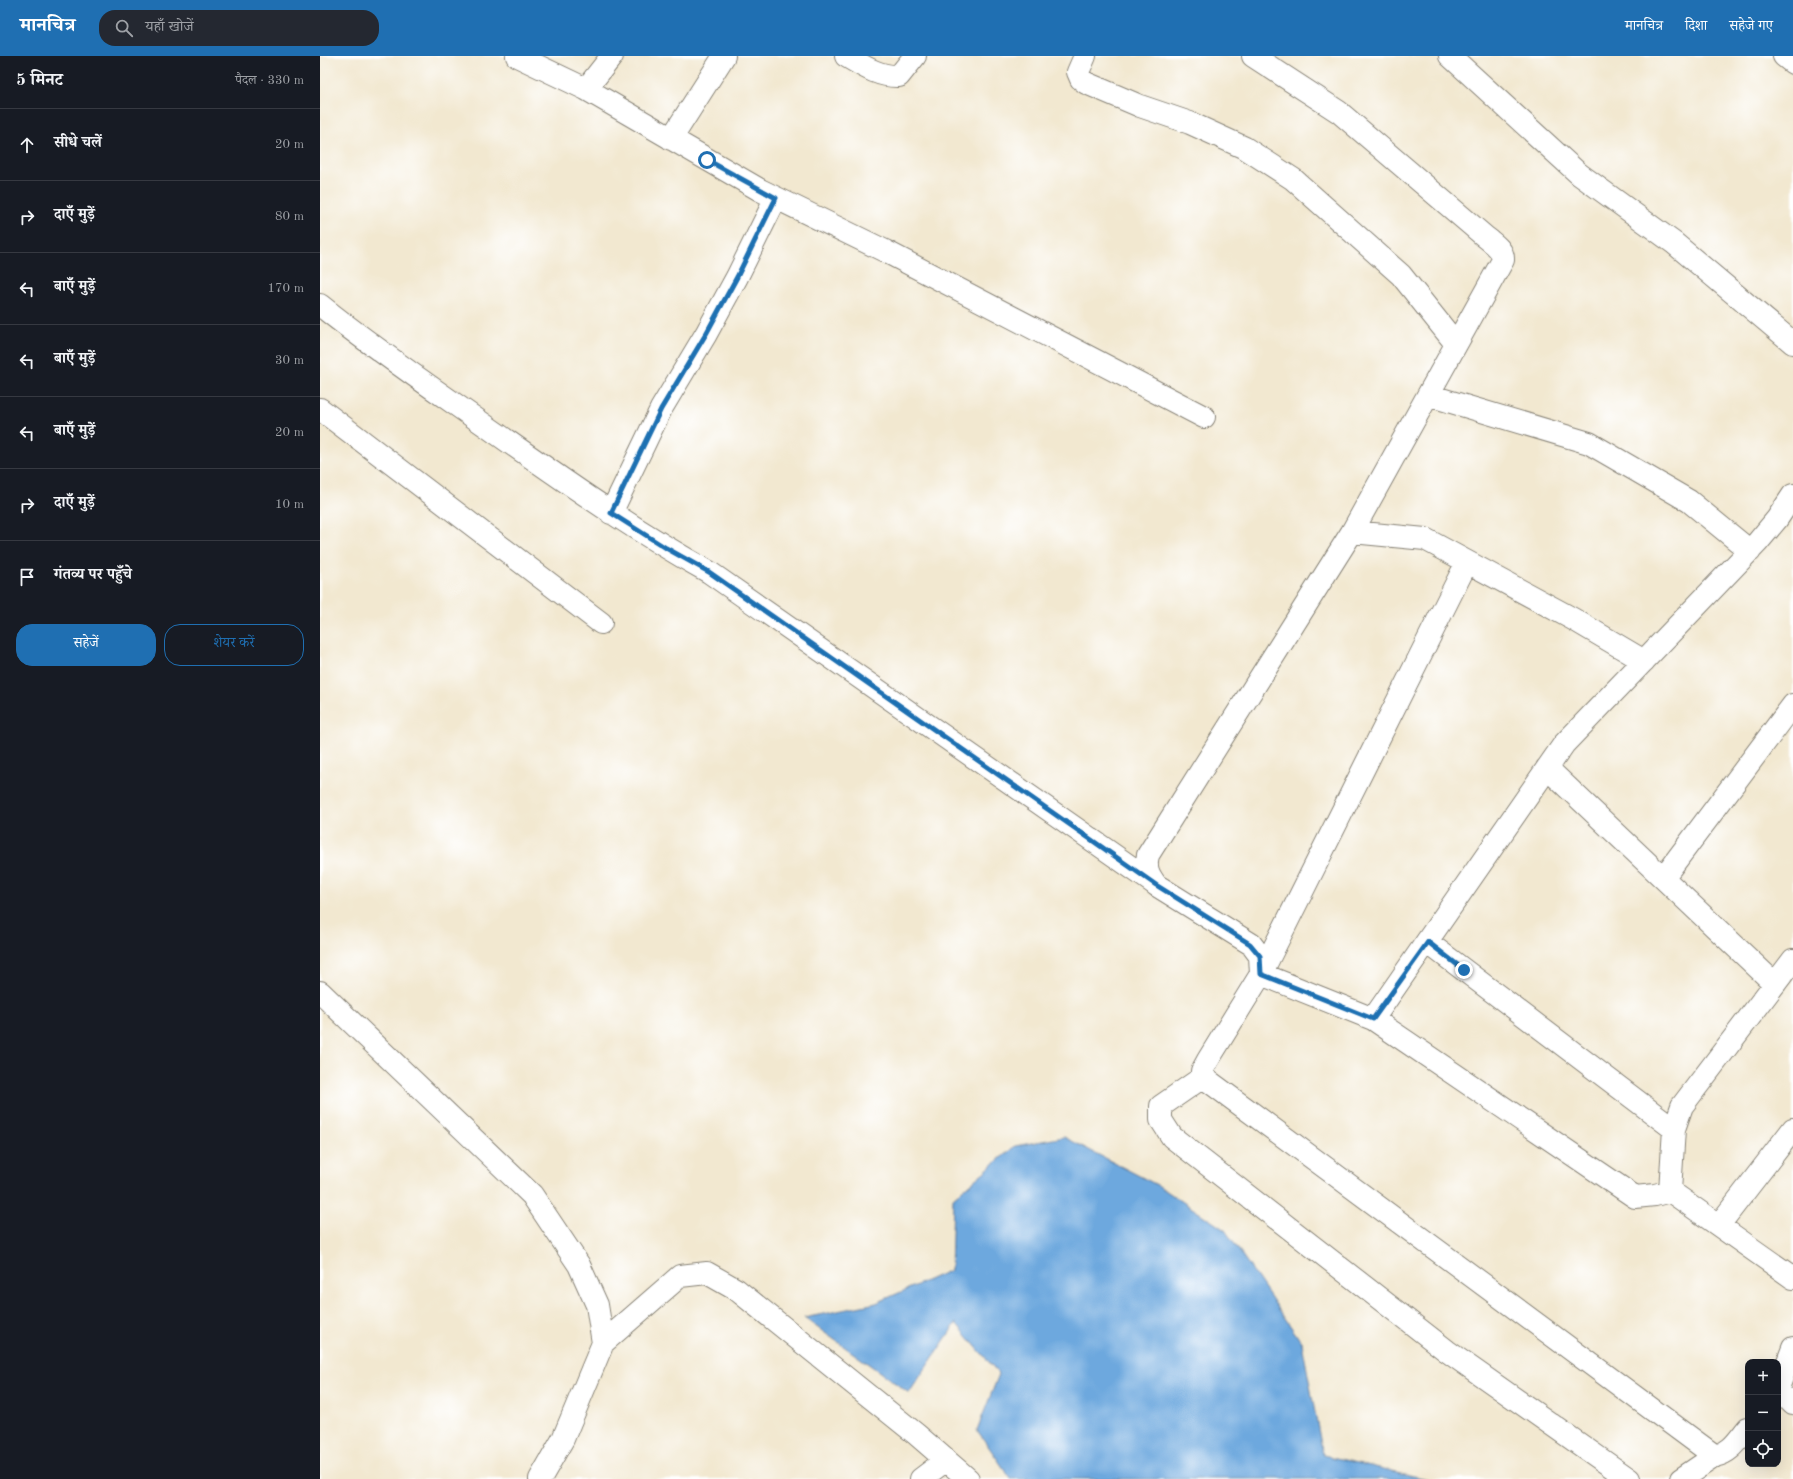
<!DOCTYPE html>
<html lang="hi">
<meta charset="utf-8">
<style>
body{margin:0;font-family:"Old Standard TT","Noto Serif Devanagari",serif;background:#242831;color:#f1f3f6}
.controls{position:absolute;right:12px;bottom:12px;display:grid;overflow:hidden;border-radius:8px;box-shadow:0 4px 16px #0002}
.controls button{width:36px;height:36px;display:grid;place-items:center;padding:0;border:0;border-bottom:1px solid #363941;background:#171b24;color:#f1f3f6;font:20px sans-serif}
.stop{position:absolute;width:12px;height:12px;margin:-9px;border:3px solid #1f6fb2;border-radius:50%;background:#fff}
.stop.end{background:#1f6fb2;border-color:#fff;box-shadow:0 1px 4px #0008}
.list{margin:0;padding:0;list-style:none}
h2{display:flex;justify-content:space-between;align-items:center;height:52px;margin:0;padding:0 16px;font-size:17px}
h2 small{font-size:13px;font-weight:400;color:#9ea1a6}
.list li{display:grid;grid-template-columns:26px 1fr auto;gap:12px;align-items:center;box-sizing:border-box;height:72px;padding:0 16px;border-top:1px solid #363941}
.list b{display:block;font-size:15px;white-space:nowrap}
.list em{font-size:13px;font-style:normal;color:#9ea1a6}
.actions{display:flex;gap:8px;padding:12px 16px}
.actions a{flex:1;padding:9px 0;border:1px solid #1f6fb2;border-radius:16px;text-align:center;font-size:14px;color:#1f6fb2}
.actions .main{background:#1f6fb2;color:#fff}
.icon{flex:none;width:22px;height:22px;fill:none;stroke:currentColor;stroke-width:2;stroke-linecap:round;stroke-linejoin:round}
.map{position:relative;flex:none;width:1473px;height:1423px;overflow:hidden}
header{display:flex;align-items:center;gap:24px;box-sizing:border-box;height:56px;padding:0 20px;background:#1f6fb2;color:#fff}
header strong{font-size:19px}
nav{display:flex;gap:22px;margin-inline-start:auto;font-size:14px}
.search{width:280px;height:36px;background:#242831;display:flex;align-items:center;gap:10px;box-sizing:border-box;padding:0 14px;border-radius:16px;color:#9ea1a6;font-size:15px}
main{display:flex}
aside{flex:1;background:#171b24}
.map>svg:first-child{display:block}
.water{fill:#6da8de;stroke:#44627d}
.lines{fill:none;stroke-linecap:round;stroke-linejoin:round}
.minor-casing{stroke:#878276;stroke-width:24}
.minor{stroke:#fff;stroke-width:22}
.route{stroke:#1f6fb2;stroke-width:5}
</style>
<header>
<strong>मानचित्र</strong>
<div class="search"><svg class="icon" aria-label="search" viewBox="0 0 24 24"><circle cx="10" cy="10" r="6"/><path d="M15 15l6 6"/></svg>यहाँ खोजें</div>
<nav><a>मानचित्र</a><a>दिशा</a><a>सहेजे गए</a></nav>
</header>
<main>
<aside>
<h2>5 मिनट<small>पैदल · 330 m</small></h2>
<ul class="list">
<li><svg class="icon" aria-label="ahead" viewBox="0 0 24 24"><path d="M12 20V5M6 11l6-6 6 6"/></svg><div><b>सीधे चलें</b></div><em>20 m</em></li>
<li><svg class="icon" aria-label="right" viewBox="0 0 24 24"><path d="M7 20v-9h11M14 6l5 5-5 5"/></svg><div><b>दाएँ मुड़ें</b></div><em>80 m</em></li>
<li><svg class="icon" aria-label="left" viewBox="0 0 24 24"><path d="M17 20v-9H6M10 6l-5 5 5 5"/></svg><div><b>बाएँ मुड़ें</b></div><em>170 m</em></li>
<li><svg class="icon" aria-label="left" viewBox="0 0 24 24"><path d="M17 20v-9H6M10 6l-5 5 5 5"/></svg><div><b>बाएँ मुड़ें</b></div><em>30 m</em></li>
<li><svg class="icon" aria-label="left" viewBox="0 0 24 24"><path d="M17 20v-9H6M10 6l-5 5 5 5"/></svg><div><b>बाएँ मुड़ें</b></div><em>20 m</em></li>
<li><svg class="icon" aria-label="right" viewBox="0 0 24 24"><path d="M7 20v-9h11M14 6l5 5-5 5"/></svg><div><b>दाएँ मुड़ें</b></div><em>10 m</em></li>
<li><svg class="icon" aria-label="arrive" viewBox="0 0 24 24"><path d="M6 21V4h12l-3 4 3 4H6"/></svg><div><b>गंतव्य पर पहुँचे</b></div></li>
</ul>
<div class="actions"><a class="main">सहेजें</a><a>शेयर करें</a></div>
</aside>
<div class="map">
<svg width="1473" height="1423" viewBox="0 0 1473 1423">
<rect width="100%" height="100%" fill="#fff"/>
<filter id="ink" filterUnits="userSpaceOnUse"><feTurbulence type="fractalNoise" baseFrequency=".025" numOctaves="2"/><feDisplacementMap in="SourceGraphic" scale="8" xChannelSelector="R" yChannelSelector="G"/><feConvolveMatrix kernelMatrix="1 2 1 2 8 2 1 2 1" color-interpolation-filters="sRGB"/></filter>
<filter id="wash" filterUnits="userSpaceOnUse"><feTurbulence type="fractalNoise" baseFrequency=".012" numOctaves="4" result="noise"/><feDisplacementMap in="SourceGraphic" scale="16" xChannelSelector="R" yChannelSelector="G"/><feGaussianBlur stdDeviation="0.9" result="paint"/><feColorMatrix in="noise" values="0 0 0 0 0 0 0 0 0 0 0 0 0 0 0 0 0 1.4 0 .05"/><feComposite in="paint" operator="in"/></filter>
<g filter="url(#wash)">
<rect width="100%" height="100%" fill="#f2e8d0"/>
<path class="water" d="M744,1081l95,49 66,44 77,113 21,112 104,24h-416l-34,-49 22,-56 -43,-51 -47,70 -105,-75 72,-15 75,-33 2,-72 62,-52z"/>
</g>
<g filter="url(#ink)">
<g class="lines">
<g class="minor-casing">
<path id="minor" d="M197,0l69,33 174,101 125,61 319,166
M526,0c17,10 33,21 53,20l16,-20
M765,0l-7,16 3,7 5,4 54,23 50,17 55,25 48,31 108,96 55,69
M933,0l86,56 144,123c8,7 21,14 20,25l-151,272 -204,323c-3,13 0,19 8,30l95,59 9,12 1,18 -53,86 -6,11 1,6 512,379c16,-3 23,-16 33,-28
M1130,0l129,118 95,69 119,100
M1464,0l9,7
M266,33l26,-33
M351,83l53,-83
M0,249c57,46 117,86 176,128 70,49 139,98 213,139l446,312
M1108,339l161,48 100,58 61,50
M0,353l281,214
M291,457l50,-104 45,-75 31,-57 39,-79
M1032,476l73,7 148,80 71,42
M1147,506l-206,412 112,45 262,178 20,-2 15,-4 123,87
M1227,712l228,216
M1343,822l130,-173
M1107,886l247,187
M0,936l212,203 47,70 18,40 6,38 -40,96 -23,40
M1053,963l191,-275 193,-201 20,-24 16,-24
M883,1021l-42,29v14l11,17 275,214 182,128
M1350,1135l4,-62 8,-23 111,-146
M1399,1169l74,-96
M283,1287l77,-67 27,-3 30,17 179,144 52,45
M1458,1332l15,-40
M1458,1340l10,3 5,5
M601,1423l25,-19
M1361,1423l34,-23"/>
</g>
<use href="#minor" class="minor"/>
</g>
</g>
<g class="lines" filter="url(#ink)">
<path class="route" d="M387,104l69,38 -39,79 -31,57 -45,75 -50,104 55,35 43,24 447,313 94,59 10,12 1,18 112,45 55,-77 36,28"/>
</g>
</svg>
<div class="controls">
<button>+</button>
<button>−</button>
<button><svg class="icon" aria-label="locate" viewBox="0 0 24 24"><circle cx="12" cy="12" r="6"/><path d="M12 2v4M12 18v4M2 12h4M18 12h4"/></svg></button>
</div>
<div class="stop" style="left:387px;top:104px"></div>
<div class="stop end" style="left:1144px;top:914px"></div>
</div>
</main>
